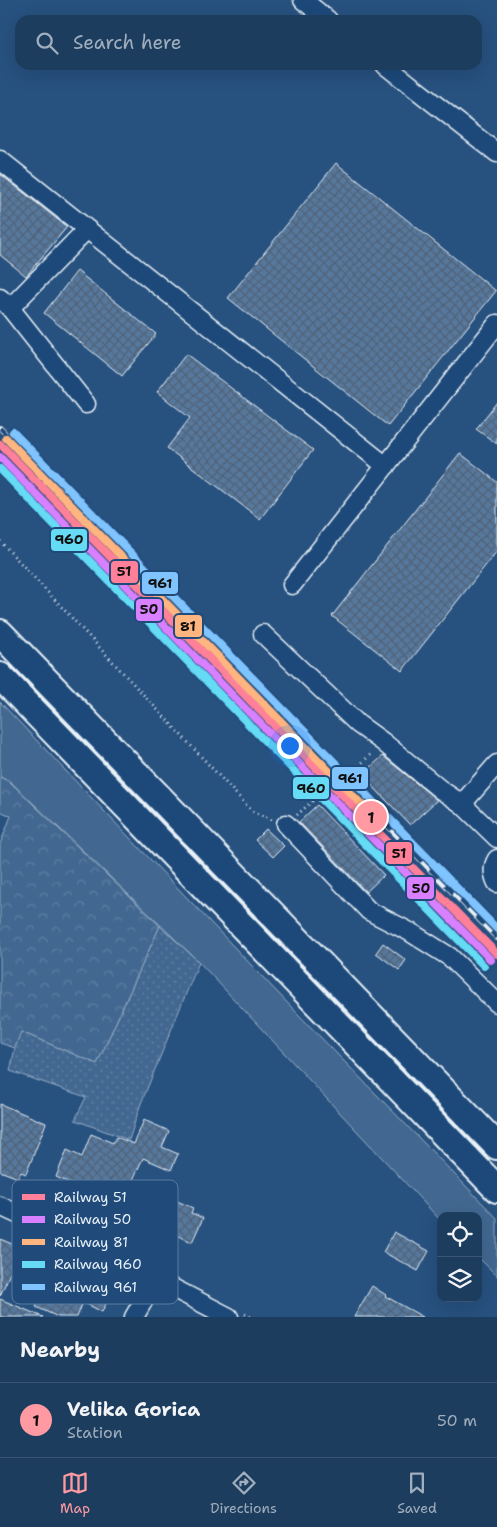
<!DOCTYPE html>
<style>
body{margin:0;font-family:"Shantell Sans",sans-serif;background:#254465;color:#f1f3f6}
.controls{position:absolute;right:15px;bottom:15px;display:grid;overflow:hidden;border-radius:10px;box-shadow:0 5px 20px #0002}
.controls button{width:45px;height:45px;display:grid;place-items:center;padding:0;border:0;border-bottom:1px solid #3b5674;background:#1d3d5f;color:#f1f3f6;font:25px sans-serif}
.you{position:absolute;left:289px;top:745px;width:18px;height:18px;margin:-12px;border:4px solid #fff;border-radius:50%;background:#1a73e8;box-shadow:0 0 0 8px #1a73e833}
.badge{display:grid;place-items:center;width:32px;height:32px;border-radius:50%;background:#ff9aa2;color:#111;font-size:16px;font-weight:700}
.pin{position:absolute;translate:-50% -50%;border:2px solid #fff;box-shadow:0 1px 5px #0006}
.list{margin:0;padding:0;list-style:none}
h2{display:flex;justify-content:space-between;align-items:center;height:65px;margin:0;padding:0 20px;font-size:21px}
h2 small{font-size:16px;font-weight:400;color:#a0aebd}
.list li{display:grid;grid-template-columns:32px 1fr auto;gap:15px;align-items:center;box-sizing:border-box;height:75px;padding:0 20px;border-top:1px solid #3b5674}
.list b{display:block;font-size:19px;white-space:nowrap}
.list p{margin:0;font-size:16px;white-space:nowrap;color:#a0aebd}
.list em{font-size:16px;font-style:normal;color:#a0aebd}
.icon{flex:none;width:28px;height:28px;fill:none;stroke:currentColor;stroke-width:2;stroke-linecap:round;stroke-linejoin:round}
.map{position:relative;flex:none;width:497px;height:1317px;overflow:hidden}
.search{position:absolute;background:#1d3d5f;box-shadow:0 5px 20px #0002;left:15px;right:15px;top:15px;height:55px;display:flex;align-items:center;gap:12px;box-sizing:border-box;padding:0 18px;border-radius:15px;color:#a0aebd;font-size:19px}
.sheet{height:140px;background:#1d3d5f}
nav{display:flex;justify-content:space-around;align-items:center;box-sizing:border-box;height:70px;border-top:1px solid #3b5674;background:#1d3d5f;font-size:14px;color:#a0aebd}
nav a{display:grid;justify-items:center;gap:2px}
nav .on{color:#ff9aa2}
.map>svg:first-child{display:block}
.green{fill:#436891;stroke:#96acc4}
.forest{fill:url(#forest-crowns);stroke:#96acc4}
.garden{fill:url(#garden-dots);stroke:#96acc4}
.building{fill:url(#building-cross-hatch);stroke:#e8f1f8}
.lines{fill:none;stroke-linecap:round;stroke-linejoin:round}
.minor-casing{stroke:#e8f1f8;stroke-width:21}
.highway-casing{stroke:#e8f1f8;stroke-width:30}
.path{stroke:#e8f1f8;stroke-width:3;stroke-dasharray:1 4;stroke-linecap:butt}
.minor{stroke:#1f4a7a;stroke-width:18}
.highway{stroke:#1f4a7a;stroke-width:26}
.rail-casing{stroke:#e8f1f8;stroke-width:5.5}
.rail{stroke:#1f4a7a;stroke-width:4;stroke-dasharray:11;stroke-linecap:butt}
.rail-1-casing{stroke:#1f4a7a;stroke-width:11}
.rail-2-casing{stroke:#1f4a7a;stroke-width:11}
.rail-3-casing{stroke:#1f4a7a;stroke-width:11}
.rail-4-casing{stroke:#1f4a7a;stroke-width:11}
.rail-5-casing{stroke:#1f4a7a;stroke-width:11}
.rail-1{stroke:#ff8098;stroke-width:8}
.rail-2{stroke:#d880ff;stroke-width:8}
.rail-3{stroke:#ffb580;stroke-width:8}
.rail-4{stroke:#66dbf5;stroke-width:8}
.rail-5{stroke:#80c4ff;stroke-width:8}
.key{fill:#1f4a7a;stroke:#5b7ca0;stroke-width:1}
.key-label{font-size:14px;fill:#e8f1f8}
.line-badge{stroke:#1f4a7a;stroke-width:2}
.pale-badge-label{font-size:14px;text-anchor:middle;font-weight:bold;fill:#111}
</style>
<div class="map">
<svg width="497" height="1317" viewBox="0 0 497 1317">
<defs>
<pattern id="forest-crowns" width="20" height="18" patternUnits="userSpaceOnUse" patternTransform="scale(1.25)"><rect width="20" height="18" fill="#436891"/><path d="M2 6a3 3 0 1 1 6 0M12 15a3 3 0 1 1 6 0" fill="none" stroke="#5e7ea1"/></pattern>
<pattern id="garden-dots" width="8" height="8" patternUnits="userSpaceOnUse" patternTransform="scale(1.25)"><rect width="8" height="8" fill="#436891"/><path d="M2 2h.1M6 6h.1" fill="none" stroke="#5e7ea1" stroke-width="1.8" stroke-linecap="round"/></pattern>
<pattern id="building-cross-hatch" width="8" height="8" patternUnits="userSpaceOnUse" patternTransform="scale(1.25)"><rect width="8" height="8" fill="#57789d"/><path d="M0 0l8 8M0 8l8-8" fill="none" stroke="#4f6278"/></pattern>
</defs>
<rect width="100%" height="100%" fill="#27517f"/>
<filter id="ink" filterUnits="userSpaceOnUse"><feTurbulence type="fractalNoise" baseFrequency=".02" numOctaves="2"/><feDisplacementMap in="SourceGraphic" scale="10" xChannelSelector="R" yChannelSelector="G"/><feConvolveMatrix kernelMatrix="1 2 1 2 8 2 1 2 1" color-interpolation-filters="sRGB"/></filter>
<g filter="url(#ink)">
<path class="green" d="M0,702l298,312 199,204v58l-19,-19v-41h-37v5l-242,-259 -188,-180 -11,-5z"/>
<path class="forest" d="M0,777l10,5 150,144 -63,138 -76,-32 -6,16 -15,-5v-199l11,-28 -11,-5z"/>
<path class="garden" d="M160,926l39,36 -59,144 -11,34 -54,-20 11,-23 -76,-26 5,-23 6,-16 76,32z"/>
<path class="building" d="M336,163l160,128 -108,135 -160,-128z
M0,174l67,53 -41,49 -26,-21z
M77,271l79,63 -34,42 -78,-63z
M186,354l127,96 -53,69 -93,-71 23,-30 -33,-26z
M497,402v42l-21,-15z
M460,453l37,29v69l-95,120 -70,-55z
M383,756l54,44 -27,25 -48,-50z
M317,805l67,70 -18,17 -67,-70z
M266,829l18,17 -11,11 -18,-17z
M383,943l23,17 -7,10 -23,-17z
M0,1104l46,19 -20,51 -5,-2 -3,6 -18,-7z
M144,1120l25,11 -7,16 16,7 -7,16 -28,-12 -22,48 -65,-29 11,-27 15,7 9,-23 22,9 3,-6 18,7z
M177,1201l16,7 -2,5 12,5 -11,24 -28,-12z
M394,1232l35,19 -11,20 -35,-19z
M0,1239l36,15 -1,2 76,37 -9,19 -19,-10 -6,15h-19l-22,-10 10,-21 -35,-15 -11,25z
M372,1286l14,9 -1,1 38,21h-69z
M0,1299l43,18h-43z"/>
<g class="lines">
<g class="minor-casing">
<path id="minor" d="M303,0l25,20
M385,65l112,88
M0,160l386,306
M0,298l10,10 77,-79
M10,308l76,96
M292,585l205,-261
M263,634l95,90 25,18 58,48 21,14 35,34
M462,804l35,-40
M286,824l83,87 41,21 40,25 47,46
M497,859c-5,8 -4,16 0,24
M0,1206l130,60 99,51
M134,1317l22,-38"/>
</g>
<g class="highway-casing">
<path id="highway" d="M0,633l497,513
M0,676l497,513"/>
</g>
<path class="path" d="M0,541l252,270 20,9
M323,801l50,-49
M297,815l21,-19
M245,1314l6,3"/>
<use href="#minor" class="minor"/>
<use href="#highway" class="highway"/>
<g class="rail-casing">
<path id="rail" d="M0,428l497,510"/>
</g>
<use href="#rail" class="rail"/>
<g class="rail-1-casing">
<path id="rail-1" d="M0,444l497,510"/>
</g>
<g class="rail-2-casing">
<path id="rail-2" d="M0,457l491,503"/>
</g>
<g class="rail-3-casing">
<path id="rail-3" d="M6,438l365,376"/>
</g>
<g class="rail-4-casing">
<path id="rail-4" d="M0,469l484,497"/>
</g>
<g class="rail-5-casing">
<path id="rail-5" d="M13,432l484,497"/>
</g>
<use href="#rail-1" class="rail-1"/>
<use href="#rail-2" class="rail-2"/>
<use href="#rail-3" class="rail-3"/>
<use href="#rail-4" class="rail-4"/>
<use href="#rail-5" class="rail-5"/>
</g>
</g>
<rect x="12" y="1180" width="166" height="124" rx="8" class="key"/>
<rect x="22" y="1194" width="23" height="6" fill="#ff8098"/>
<rect x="22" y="1216" width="23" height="7" fill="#d880ff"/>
<rect x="22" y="1239" width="23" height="6" fill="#ffb580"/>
<rect x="22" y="1261" width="23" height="7" fill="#66dbf5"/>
<rect x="22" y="1284" width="23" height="6" fill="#80c4ff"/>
<g class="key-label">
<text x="54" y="1202">Railway 51</text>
<text x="54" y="1224">Railway 50</text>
<text x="54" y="1247">Railway 81</text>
<text x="54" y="1269">Railway 960</text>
<text x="54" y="1292">Railway 961</text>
</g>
<g class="line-badge">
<rect x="50" y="528" width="38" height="24" rx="5" fill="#66dbf5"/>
<rect x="110" y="560" width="29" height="24" rx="5" fill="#ff8098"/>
<rect x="141" y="571" width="38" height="24" rx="5" fill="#80c4ff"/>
<rect x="135" y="598" width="28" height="24" rx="5" fill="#d880ff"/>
<rect x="174" y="614" width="29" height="24" rx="5" fill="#ffb580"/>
<rect x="331" y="766" width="38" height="24" rx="5" fill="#80c4ff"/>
<rect x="292" y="776" width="38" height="24" rx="5" fill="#66dbf5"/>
<rect x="385" y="841" width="28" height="24" rx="5" fill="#ff8098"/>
<rect x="406" y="876" width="29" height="24" rx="5" fill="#d880ff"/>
</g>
<g class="pale-badge-label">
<text x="69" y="544">960</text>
<text x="124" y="576">51</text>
<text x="160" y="588">961</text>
<text x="149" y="614">50</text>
<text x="188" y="631">81</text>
<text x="350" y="783">961</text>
<text x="311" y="793">960</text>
<text x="399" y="858">51</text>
<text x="421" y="893">50</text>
</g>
</svg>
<div class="controls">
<button><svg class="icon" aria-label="locate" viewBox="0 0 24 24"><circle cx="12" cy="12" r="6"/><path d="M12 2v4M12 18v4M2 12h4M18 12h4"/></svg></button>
<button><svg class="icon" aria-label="layers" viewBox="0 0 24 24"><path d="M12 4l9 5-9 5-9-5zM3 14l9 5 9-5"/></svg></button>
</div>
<div class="you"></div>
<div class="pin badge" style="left:371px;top:817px">1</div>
<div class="search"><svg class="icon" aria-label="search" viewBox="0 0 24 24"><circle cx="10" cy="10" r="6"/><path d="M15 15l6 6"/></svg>Search here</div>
</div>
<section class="sheet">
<h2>Nearby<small></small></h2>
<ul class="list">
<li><span class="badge">1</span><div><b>Velika Gorica</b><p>Station</p></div><em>50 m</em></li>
</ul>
</section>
<nav>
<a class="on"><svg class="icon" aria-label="map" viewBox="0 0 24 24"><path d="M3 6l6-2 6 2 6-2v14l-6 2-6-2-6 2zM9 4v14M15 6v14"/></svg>Map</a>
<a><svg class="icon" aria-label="directions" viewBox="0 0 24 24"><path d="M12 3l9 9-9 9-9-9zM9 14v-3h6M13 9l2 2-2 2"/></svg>Directions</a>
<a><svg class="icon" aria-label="saved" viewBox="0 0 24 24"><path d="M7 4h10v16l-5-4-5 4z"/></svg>Saved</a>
</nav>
